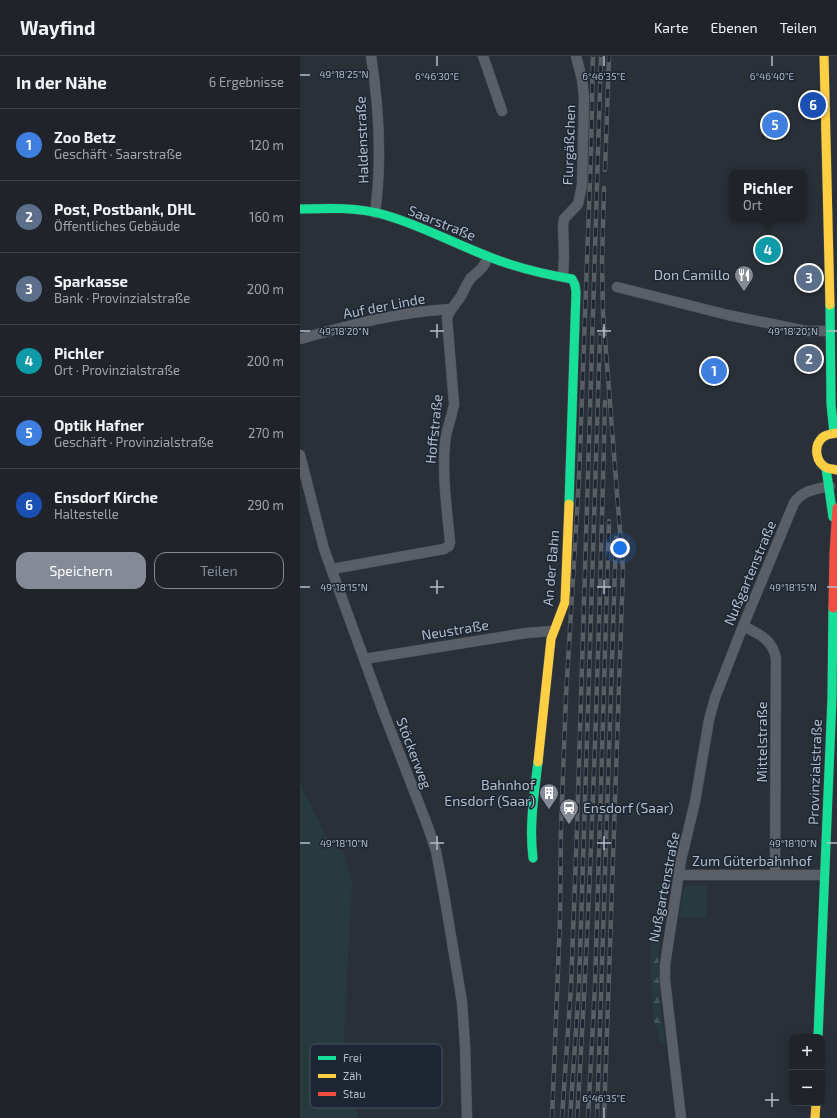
<!DOCTYPE html>
<html lang="de">
<meta charset="utf-8">
<style>
body{margin:0;font-family:"Exo 2",sans-serif;background:#282c32;color:#f1f3f6}
.controls{position:absolute;right:12px;bottom:12px;display:grid;overflow:hidden;border-radius:8px;box-shadow:0 4px 16px #0002}
.controls button{width:36px;height:36px;display:grid;place-items:center;padding:0;border:0;border-bottom:1px solid #3d4147;background:#20242a;color:#f1f3f6;font:20px sans-serif}
.you{position:absolute;left:320px;top:492px;width:14px;height:14px;margin:-10px;border:3px solid #fff;border-radius:50%;background:#1a73e8;box-shadow:0 0 0 6px #1a73e833}
.badge{display:grid;place-items:center;width:26px;height:26px;border-radius:50%;background:#848b96;color:#fff;font-size:13px;font-weight:700}
.pin{position:absolute;translate:-50% -50%;border:2px solid #fff;box-shadow:0 1px 4px #0006}
.popup{position:absolute;left:429px;top:114px;width:78px;height:52px;box-sizing:border-box;display:grid;place-content:center;border-radius:8px;background:#20242a;filter:drop-shadow(0 1px 3px #0005);font-size:13px;white-space:nowrap;color:#a2a4a8}
.popup b{font-size:15px;color:#f1f3f6}
.popup::after{content:'';position:absolute;left:50%;top:100%;margin-left:-8px;border:8px solid transparent;border-top-color:#20242a}
.list{margin:0;padding:0;list-style:none}
h2{display:flex;justify-content:space-between;align-items:center;height:52px;margin:0;padding:0 16px;font-size:17px}
h2 small{font-size:13px;font-weight:400;color:#a2a4a8}
.list li{display:grid;grid-template-columns:26px 1fr auto;gap:12px;align-items:center;box-sizing:border-box;height:72px;padding:0 16px;border-top:1px solid #3d4147}
.list b{display:block;font-size:15px;white-space:nowrap}
.list p{margin:0;font-size:13px;white-space:nowrap;color:#a2a4a8}
.list em{font-size:13px;font-style:normal;color:#a2a4a8}
.actions{display:flex;gap:8px;padding:12px 16px}
.actions a{flex:1;padding:9px 0;border:1px solid #848b96;border-radius:12px;text-align:center;font-size:14px;color:#848b96}
.actions .main{background:#848b96;color:#fff}
.map{position:relative;flex:none;width:537px;height:1062px;overflow:hidden}
header{display:flex;align-items:center;gap:24px;box-sizing:border-box;height:56px;padding:0 20px;background:#20242a;border-bottom:1px solid #3d4147}
header strong{font-size:19px}
nav{display:flex;gap:22px;margin-inline-start:auto;font-size:14px}
main{display:flex}
aside{flex:1;background:#20242a}
.map>svg:first-child{display:block}
.green{fill:#273a3e}
.forest{fill:url(#forest-firs)}
.lines{fill:none;stroke-linecap:round;stroke-linejoin:round}
.street-casing{stroke:#484c53;stroke-width:11}
.fast-casing{stroke:#484c53;stroke-width:10}
.slow-casing{stroke:#484c53;stroke-width:10}
.jam-casing{stroke:#484c53;stroke-width:10}
.street{stroke:#5a5e66;stroke-width:10}
.fast{stroke:#16e098;stroke-width:9}
.slow{stroke:#ffcf43;stroke-width:9}
.jam{stroke:#f24e42;stroke-width:9}
.rail-casing{stroke:#595d64;stroke-width:4.5}
.rail{stroke:#1d2633;stroke-width:3;stroke-dasharray:9;stroke-linecap:butt}
.ticks{fill:none;stroke:#b4bcc9;stroke-width:1.5}
.labels{text-anchor:middle;stroke-width:3;stroke-linejoin:round;paint-order:stroke}
.street-label{font-size:14px;fill:#b4bcc9;stroke:#1d2633}
.poi-label{font-size:14px;fill:#b4bcc9;stroke:#1d2633;text-anchor:end}
.key{fill:#1d2633;stroke:#4a5360;stroke-width:1}
.key-label{font-size:11px;fill:#b4bcc9}
.ticks-label{font-size:10px;text-anchor:middle;fill:#b4bcc9;stroke:#1d2633;stroke-width:3;stroke-linejoin:round;paint-order:stroke}
</style>
<header>
<strong>Wayfind</strong>
<nav><a>Karte</a><a>Ebenen</a><a>Teilen</a></nav>
</header>
<main>
<aside>
<h2>In der Nähe<small>6 Ergebnisse</small></h2>
<ul class="list">
<li><span class="badge" style="background:#3f7fe0">1</span><div><b>Zoo Betz</b><p>Geschäft · Saarstraße</p></div><em>120 m</em></li>
<li><span class="badge" style="background:#5c6f8a">2</span><div><b>Post, Postbank, DHL</b><p>Öffentliches Gebäude</p></div><em>160 m</em></li>
<li><span class="badge" style="background:#5c6f8a">3</span><div><b>Sparkasse</b><p>Bank · Provinzialstraße</p></div><em>200 m</em></li>
<li><span class="badge" style="background:#0f9aa8">4</span><div><b>Pichler</b><p>Ort · Provinzialstraße</p></div><em>200 m</em></li>
<li><span class="badge" style="background:#3f7fe0">5</span><div><b>Optik Hafner</b><p>Geschäft · Provinzialstraße</p></div><em>270 m</em></li>
<li><span class="badge" style="background:#1a4fb4">6</span><div><b>Ensdorf Kirche</b><p>Haltestelle</p></div><em>290 m</em></li>
</ul>
<div class="actions"><a class="main">Speichern</a><a>Teilen</a></div>
</aside>
<div class="map">
<svg width="537" height="1062" viewBox="0 0 537 1062">
<defs>
<pattern id="forest-firs" width="22" height="20" patternUnits="userSpaceOnUse"><rect width="22" height="20" fill="#273a3e"/><path d="M5 1l3.5 6h-7zM16 11l3.5 6h-7z" fill="#445559"/></pattern>
</defs>
<rect width="100%" height="100%" fill="#2a3038"/>
<path class="green" d="M0,726l3,8 25,50 11,8 6,8 7,26 -10,191 17,45h-59z
M406,829v32h-27l5,-29 3,-2z"/>
<path class="forest" d="M369,828l-11,68 2,51 5,41 -3,1 -9,-27 -3,-66 1,-15 8,-33 -1,-9v-10z"/>
<g class="lines">
<g class="street-casing">
<path id="street" d="M71,0c8,51 11,106 4,157
M183,0l19,55
M263,221l1,-21 -1,-31 1,-6 14,-15 4,-19 2,-88 -2,-18 -6,-23
M317,231l111,28 78,16h24
M0,283c51,-14 98,-27 150,-30
M0,399l24,94 59,162 45,116 8,24 8,43 18,108 3,43 2,73
M32,513l112,-20 5,-3 1,-4c-3,-32 -8,-66 -5,-99 1,-13 7,-26 9,-39l-7,-86c3,-9 9,-14 14,-22 3,-5 5,-11 9,-17 10,-10 12,-8 18,-22
M443,570c16,8 29,13 33,32l-1,217
M64,603l162,-26 26,-2
M379,819h145
M381,1062l-16,-138v-15l16,-105 14,-58 14,-82 6,-22 28,-72 51,-123c9,-13 22,-14 36,-17"/>
</g>
<g class="fast-casing">
<path id="fast" d="M0,153c28,-1 58,-2 85,6 35,10 68,28 102,41 27,11 56,18 85,23l3,6 1,7 -7,212
M530,249l1,99 3,29
M526,412l7,49
M233,802c-4,-32 1,-63 5,-96
M518,981l14,-339 1,-90"/>
</g>
<g class="slow-casing">
<path id="slow" d="M524,0l6,249
M537,377c-5,1 -11,1 -15,5 -9,9 -6,25 5,30 3,1 7,1 10,2
M238,706l13,-123 14,-37 4,-98
M515,1062l1,-15"/>
</g>
<g class="jam-casing">
<path id="jam" d="M533,552l1,-53 3,-47"/>
</g>
<use href="#street" class="street"/>
<use href="#fast" class="fast"/>
<use href="#slow" class="slow"/>
<use href="#jam" class="jam"/>
<g class="rail-casing">
<path id="rail" d="M305,114l4,-114
M252,1062l8,-198 1,-93 5,-131 13,-218 12,-325 2,-97
M262,1062l9,-131 6,-159 24,-772
M270,1062l9,-132 21,-651
M277,1062c15,-238 22,-477 28,-716
M288,1062l7,-133 14,-464
M297,1062l19,-580
M304,1062l19,-548 -20,-257 -1,-50 2,-75"/>
</g>
<use href="#rail" class="rail"/>
</g>
<path class="ticks" d="M137,0v10M304,0v10M472,0v10M0,19h10M137,268v14M304,268v14M0,275h10M130,275h14M297,275h14M527,275h10M137,524v14M304,524v14M0,531h10M130,531h14M297,531h14M527,531h10M137,780v14M304,780v14M0,787h10M130,787h14M297,787h14M527,787h10M472,1037v14M465,1044h14M304,1052v10"/>
<defs>
<g id="restaurant-pin" transform="scale(1)"><path d="M0 17L-7.5 6A9.5 9.5 0 1 1 7.5 6Z" fill="#848b96" stroke="#1d2633"/><path d="M-5-6h1v4h1v-4h1v4h1v-4h1v5L-1.5 .5V6h-2V.5L-5-1ZM5-6V6H3V1.5H1.5Q1.5-4 5-6Z" fill="#fff"/></g>
<g id="building-pin" transform="scale(1)"><path d="M0 17L-7.5 6A9.5 9.5 0 1 1 7.5 6Z" fill="#848b96" stroke="#1d2633"/><path d="M-4-6H4V6H1V3H-1V6H-4ZM-2.5-4.3h1.7v1.8h-1.7ZM.8-4.3h1.7v1.8H.8ZM-2.5-1h1.7V.8h-1.7ZM.8-1h1.7V.8H.8Z" fill="#fff"/></g>
<g id="station-pin" transform="scale(1)"><path d="M0 17L-7.5 6A9.5 9.5 0 1 1 7.5 6Z" fill="#848b96" stroke="#1d2633"/><path d="M-3-6H3Q5-6 5-4V2Q5 4 3 4L4.5 6H3L1.5 4h-3L-3 6H-4.5L-3 4Q-5 4-5 2V-4Q-5-6-3-6ZM-3.5-4v3h7v-3ZM-3.5 1v1.5H-2V1ZM2 1v1.5H3.5V1Z" fill="#fff"/></g>
</defs>
<g fill-rule="evenodd">
<use href="#restaurant-pin" x="444" y="219"/>
<use href="#building-pin" x="249" y="737"/>
<use href="#station-pin" x="269" y="752"/>
</g>
<g class="labels">
<g class="street-label">
<text transform="translate(62 84) rotate(-92)" y="5">Haldenstraße</text>
<text transform="translate(269 89) rotate(-88)" y="5">Flurgäßchen</text>
<text transform="translate(142 167) rotate(22)" y="5">Saarstraße</text>
<text transform="translate(84 250) rotate(-11)" y="5">Auf der Linde</text>
<text transform="translate(134 373) rotate(-84)" y="5">Hoffstraße</text>
<text transform="translate(251 512) rotate(-85)" y="5">An der Bahn</text>
<text transform="translate(450 517) rotate(-67)" y="5">Nußgartenstraße</text>
<text transform="translate(155 574) rotate(-9)" y="5">Neustraße</text>
<text transform="translate(462 686) rotate(-90)" y="5">Mittelstraße</text>
<text transform="translate(114 697) rotate(69)" y="5">Stöckerweg</text>
<text transform="translate(515 716) rotate(-88)" y="5">Provinzialstraße</text>
<text x="452" y="810">Zum Güterbahnhof</text>
<text transform="translate(364 831) rotate(-79)" y="5">Nußgartenstraße</text>
</g>
<g class="poi-label">
<text x="430" y="224">Don Camillo</text>
<text x="235" y="734">Bahnhof<tspan x="235" dy="16">Ensdorf (Saar)</tspan></text>
<text x="283" y="757" text-anchor="start">Ensdorf (Saar)</text>
</g>
</g>
<rect x="10" y="988" width="132" height="64" rx="6" class="key"/>
<rect x="18" y="1000" width="18" height="4" fill="#16e098"/>
<rect x="18" y="1018" width="18" height="4" fill="#ffcf43"/>
<rect x="18" y="1036" width="18" height="4" fill="#f24e42"/>
<g class="key-label">
<text x="43" y="1006">Frei</text>
<text x="43" y="1024">Zäh</text>
<text x="43" y="1042">Stau</text>
</g>
<g class="ticks-label">
<text x="44" y="22">49°18'25"N</text>
<text x="137" y="24">6°46'30"E</text>
<text x="304" y="24">6°46'35"E</text>
<text x="472" y="24">6°46'40"E</text>
<text x="44" y="279">49°18'20"N</text>
<text x="493" y="279">49°18'20"N</text>
<text x="44" y="535">49°18'15"N</text>
<text x="493" y="535">49°18'15"N</text>
<text x="44" y="791">49°18'10"N</text>
<text x="493" y="791">49°18'10"N</text>
<text x="304" y="1046">6°46'35"E</text>
</g>
</svg>
<div class="controls">
<button>+</button>
<button>−</button>
</div>
<div class="you"></div>
<div class="pin badge" style="left:414px;top:315px;background:#3f7fe0">1</div>
<div class="pin badge" style="left:509px;top:303px;background:#5c6f8a">2</div>
<div class="pin badge" style="left:509px;top:222px;background:#5c6f8a">3</div>
<div class="pin badge" style="left:468px;top:194px;background:#0f9aa8">4</div>
<div class="popup"><b>Pichler</b>Ort</div>
<div class="pin badge" style="left:475px;top:69px;background:#3f7fe0">5</div>
<div class="pin badge" style="left:513px;top:49px;background:#1a4fb4">6</div>
</div>
</main>
